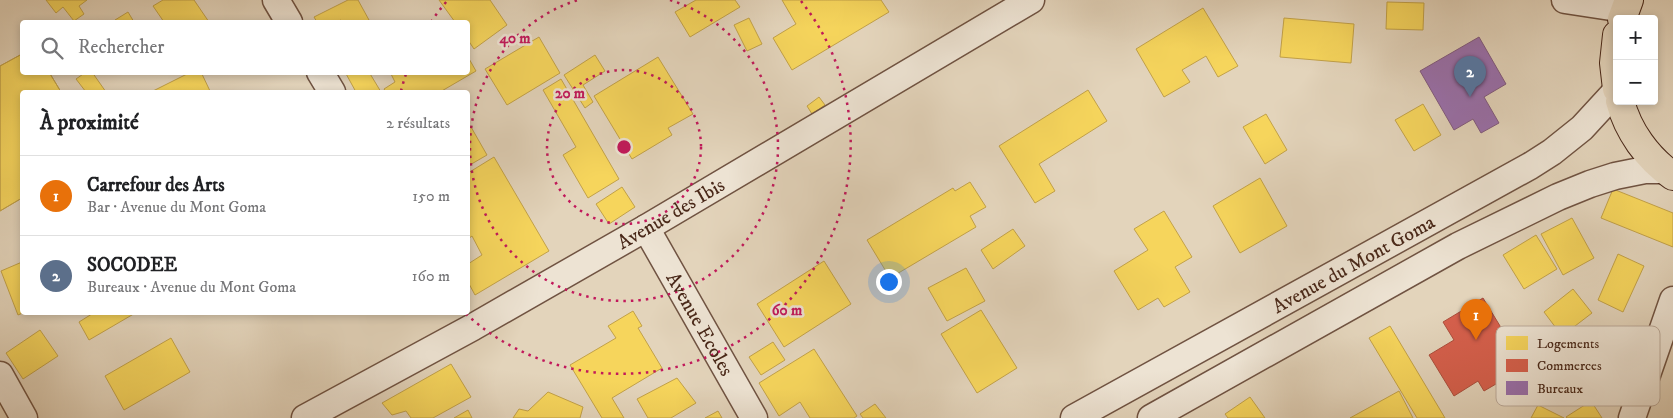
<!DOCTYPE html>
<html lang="fr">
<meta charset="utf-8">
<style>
body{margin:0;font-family:"IM FELL DW Pica",serif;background:#f6f6f6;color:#202124}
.controls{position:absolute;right:15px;top:15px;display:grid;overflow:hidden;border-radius:5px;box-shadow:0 2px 8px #0003}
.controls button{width:45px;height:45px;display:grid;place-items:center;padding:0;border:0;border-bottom:1px solid #e0e0e0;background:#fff;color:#202124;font:25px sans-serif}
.you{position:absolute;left:888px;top:281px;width:18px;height:18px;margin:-12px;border:4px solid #fff;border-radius:50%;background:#1a73e8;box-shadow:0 0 0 8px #1a73e833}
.badge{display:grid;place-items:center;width:32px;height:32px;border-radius:50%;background:#2563eb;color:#fff;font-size:16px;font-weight:700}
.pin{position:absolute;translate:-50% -41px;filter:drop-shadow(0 1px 2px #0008)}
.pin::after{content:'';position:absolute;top:26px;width:18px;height:15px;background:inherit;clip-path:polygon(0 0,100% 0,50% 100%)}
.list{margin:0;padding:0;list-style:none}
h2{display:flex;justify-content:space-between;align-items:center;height:65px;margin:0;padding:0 20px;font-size:21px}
h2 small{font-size:16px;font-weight:400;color:#757577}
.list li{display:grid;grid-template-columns:32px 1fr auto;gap:15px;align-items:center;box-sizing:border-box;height:80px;padding:0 20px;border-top:1px solid #e0e0e0}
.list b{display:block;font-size:19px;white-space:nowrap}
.list p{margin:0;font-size:16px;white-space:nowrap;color:#757577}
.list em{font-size:16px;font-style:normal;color:#757577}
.icon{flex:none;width:28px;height:28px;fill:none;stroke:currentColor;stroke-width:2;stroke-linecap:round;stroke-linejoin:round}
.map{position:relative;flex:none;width:1673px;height:418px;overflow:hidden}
.search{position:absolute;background:#fff;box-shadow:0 2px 8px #0003;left:20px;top:20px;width:450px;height:55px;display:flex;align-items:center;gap:12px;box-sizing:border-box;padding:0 18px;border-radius:5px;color:#757577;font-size:19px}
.panel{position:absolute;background:#fff;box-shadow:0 2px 8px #0003;left:20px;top:90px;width:450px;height:225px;border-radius:5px}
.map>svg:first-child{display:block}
.homes{fill:#f6d55c;stroke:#c2a148}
.shops{fill:#d6604d;stroke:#ac4f3d}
.offices{fill:#9970ab;stroke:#815a7f}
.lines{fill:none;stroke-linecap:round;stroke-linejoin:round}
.minor-casing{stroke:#705342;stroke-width:29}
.major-casing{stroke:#492819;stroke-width:30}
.minor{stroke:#ede3d3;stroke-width:26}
.major{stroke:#e3d4bb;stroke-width:28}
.ring{fill:none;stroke:#c2185b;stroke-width:2.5;stroke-dasharray:2.5 5}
.labels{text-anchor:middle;stroke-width:5;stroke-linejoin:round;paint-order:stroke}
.street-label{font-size:20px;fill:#492819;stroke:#ede3d3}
.key{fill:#ede3d3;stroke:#bcab9b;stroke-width:1}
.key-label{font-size:14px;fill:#492819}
.centre{fill:#c2185b;stroke:#ede3d3;stroke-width:2.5}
.ring-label{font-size:15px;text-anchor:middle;font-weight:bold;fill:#c2185b;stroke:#ede3d3;stroke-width:5;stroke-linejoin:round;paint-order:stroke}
</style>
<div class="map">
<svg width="1673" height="418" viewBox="0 0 1673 418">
<rect width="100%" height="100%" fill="#e3d4bb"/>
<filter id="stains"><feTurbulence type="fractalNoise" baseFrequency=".004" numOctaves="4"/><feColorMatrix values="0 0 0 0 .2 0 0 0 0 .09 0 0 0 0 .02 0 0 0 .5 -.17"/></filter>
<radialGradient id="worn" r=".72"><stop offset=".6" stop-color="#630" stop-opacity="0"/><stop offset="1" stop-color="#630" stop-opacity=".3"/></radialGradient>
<path class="homes" d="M46,0h41l-8,6 5,8 -10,7 -11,-14 -7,6z
M163,0h31l15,22h-45l-11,-16z
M348,0h10l11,20 -5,2h-22l-1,-2 -5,2h-19l-3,-5z
M439,0h51l17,25 -33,24 -6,-9v-18h-13z
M696,0h39l5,7 -50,30 -15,-25z
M782,0h99l8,12 -97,58 -19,-32 23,-14z
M1387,2l37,1 -1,27 -37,-1z
M1203,8l35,58 -20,11 -12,-21 -24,14 8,12 -26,15 -28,-48z
M128,12l6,10h-17l-2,-2z
M749,18l13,26 -15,7 -13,-26z
M1284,18l70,6 -3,39 -71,-6z
M539,37l21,36 -53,32 -22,-36z
M22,54v18h27l12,20h-39v106l-22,13v-145z
M22,54v18h27l12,20h-39v106l-22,13v-145z
M595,55l10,16 -22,14 10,17 -8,6 -21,-33z
M468,57l8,14 -36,21h-54l-2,-3 11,-7 -5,-10h78z
M658,57l35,57 -25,14 4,7 -40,24 -38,-63z
M86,72h6l14,20h-20l-10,-13z
M191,72h10l9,19 -59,1z
M345,72h24l12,20h-25z
M561,79l58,100 -31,19 -25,-43 13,-8 -33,-57z
M1088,90l19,31 -68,43 16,27 -20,12 -36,-57z
M819,97l6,8 -13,9 -5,-8z
M1423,104l18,31 -27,16 -19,-31z
M1266,114l21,36 -22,14 -22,-37z
M471,127l16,28 -19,11v-37z
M494,157l55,94 -74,44 -7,-13v-18l14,-9 -10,-19 -4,3v-66z
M1260,178l27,48 -47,27 -27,-47z
M970,182l16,25 -16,9 6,11 -86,51 -23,-38 86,-52 2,3z
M622,187l13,20 -26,17 -13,-20z
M1613,189l60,24v34l-72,-29z
M1164,211l28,46 -17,10 15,25 -26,15 -6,-9 -20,12 -24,-39 34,-21 -14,-21z
M1572,218l22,40 -31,17 -22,-41z
M1013,229l12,17 -32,23 -12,-19z
M1536,235l21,34 -33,20 -21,-34z
M1618,254l26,12 -21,46 -25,-12z
M824,261l27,43 -67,43 -27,-43z
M22,262v50h3l-7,3 -17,-44z
M966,268l19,33 -38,20 -19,-33z
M1573,289l19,24 -30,23 -18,-24z
M981,310l36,58 -40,25 -36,-59z
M633,311l9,15 -4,2 24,40 -50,30 12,20h-22l-32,-53 46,-27 -8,-12z
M95,312h42l-48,28 -10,-18z
M1390,326l55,92h-28l-48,-80z
M40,330l18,26 -35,23 -17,-26z
M171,338l19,34 -66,38 -19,-34z
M773,342l12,18 -24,15 -12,-18z
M814,349l43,67 -3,2h-44l-10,-16 -21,14 -20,-33z
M451,364l20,33 -38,21h-22l-5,-7 -14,4 -10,-12z
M677,378l19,25 -25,15h-23l-11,-19z
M1399,391l14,27h-63z
M548,392l35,15 -3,11h-67l6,-9 9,2z
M1250,397l15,21h-37l-3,-4z
M1591,401l11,17h-35l-1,-1z
M875,404l11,14h-23l-3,-4z
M1538,405l26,13h-33z
M468,410l4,8h-18z
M718,411l4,7h-17z"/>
<path class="shops" d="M1483,298l42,69 -41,24 -6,-10 -24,15 -25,-41 25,-15 -11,-18z"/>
<path class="offices" d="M1479,37l27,47 -22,13 15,26 -18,10 -8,-14 -19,11 -34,-59z"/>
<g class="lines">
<g class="minor-casing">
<g id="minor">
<path d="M276,0l13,22"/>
<path d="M1565,0l59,9"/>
<path d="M320,72l12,20"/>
<path id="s1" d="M646,228l108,190"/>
<path d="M0,375l24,43"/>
<path id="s2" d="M305,418l168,-91 173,-99 385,-228"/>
<path id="s3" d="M1074,418l456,-252 22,-14 30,-24 35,-38"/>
<path d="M1151,418l307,-172 100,-49 32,-13 25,-8 30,-6h19"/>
<path d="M1632,418l41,-118"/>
</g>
</g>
<g class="major-casing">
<path id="major" d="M1622,19l7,-19
M1617,35l-3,28 3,26
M1620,101c8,30 27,57 53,75"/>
</g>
<use href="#minor" class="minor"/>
<use href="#major" class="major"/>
</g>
<g class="ring">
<circle cx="624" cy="147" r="77"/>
<path d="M670 0A154 154 0 1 1 578 0"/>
<path d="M401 91A230 230 0 0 1 406 74M431 22A230 230 0 0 1 447 1M801 1A230 230 0 0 1 466 314"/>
</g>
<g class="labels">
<g class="street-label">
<text dy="7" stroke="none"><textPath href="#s2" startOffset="419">Avenue des Ibis</textPath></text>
<text dy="7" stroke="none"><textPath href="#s3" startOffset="319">Avenue du Mont Goma</textPath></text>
<text dy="7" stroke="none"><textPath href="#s1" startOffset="110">Avenue Ecoles</textPath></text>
</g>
</g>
<rect x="1496" y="326" width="164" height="80" rx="8" class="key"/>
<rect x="1506" y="336" width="22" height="14" fill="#f6d55c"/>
<rect x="1506" y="359" width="22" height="13" fill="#d6604d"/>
<rect x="1506" y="381" width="22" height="14" fill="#9970ab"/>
<g class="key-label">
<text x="1537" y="348">Logements</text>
<text x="1537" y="370">Commerces</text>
<text x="1537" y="393">Bureaux</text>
</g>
<circle cx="624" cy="147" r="8" class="centre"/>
<g class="ring-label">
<text x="515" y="43">40 m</text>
<text x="570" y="98">20 m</text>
<text x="787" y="315">60 m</text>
</g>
<rect width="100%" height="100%" filter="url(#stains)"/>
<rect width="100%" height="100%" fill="url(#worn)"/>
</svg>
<div class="controls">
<button>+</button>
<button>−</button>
</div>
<div class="you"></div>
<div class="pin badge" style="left:1476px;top:340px;background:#e8710a">1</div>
<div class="pin badge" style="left:1470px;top:97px;background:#5c6f8a">2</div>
<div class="search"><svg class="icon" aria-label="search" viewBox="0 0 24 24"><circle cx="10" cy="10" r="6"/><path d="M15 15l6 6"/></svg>Rechercher</div>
<section class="panel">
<h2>À proximité<small>2 résultats</small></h2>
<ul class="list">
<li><span class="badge" style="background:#e8710a">1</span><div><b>Carrefour des Arts</b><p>Bar · Avenue du Mont Goma</p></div><em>150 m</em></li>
<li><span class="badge" style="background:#5c6f8a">2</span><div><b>SOCODEE</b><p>Bureaux · Avenue du Mont Goma</p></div><em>160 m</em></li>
</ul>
</section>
</div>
